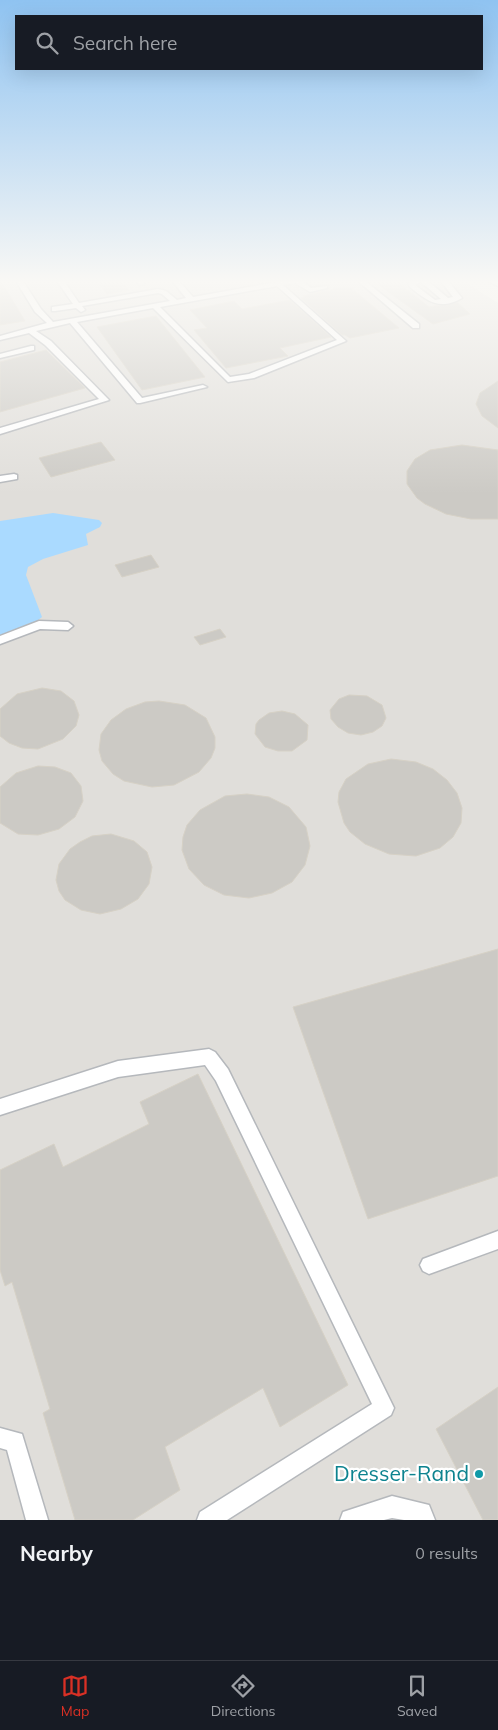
<!DOCTYPE html>
<style>
body{margin:0;font-family:Mulish,sans-serif;background:#20242c;color:#f1f3f6}
.list{margin:0;padding:0;list-style:none}
h2{display:flex;justify-content:space-between;align-items:center;height:65px;margin:0;padding:0 20px;font-size:21px}
h2 small{font-size:16px;font-weight:400;color:#9ea1a6}
.icon{flex:none;width:28px;height:28px;fill:none;stroke:currentColor;stroke-width:2;stroke-linecap:round;stroke-linejoin:round}
.map{position:relative;flex:none;width:498px;height:1520px;overflow:hidden}
.search{position:absolute;background:#171b24;box-shadow:0 5px 20px #0002;left:15px;right:15px;top:15px;height:55px;display:flex;align-items:center;gap:12px;box-sizing:border-box;padding:0 18px;border-radius:0px;color:#9ea1a6;font-size:19px}
.sheet{height:140px;background:#171b24}
nav{display:flex;justify-content:space-around;align-items:center;box-sizing:border-box;height:70px;border-top:1px solid #363941;background:#171b24;font-size:14px;color:#9ea1a6}
nav a{display:grid;justify-items:center;gap:2px}
nav .on{color:#d93025}
.map>svg:first-child{display:block}
.industrial{fill:#e0deda}
.water{fill:#aadaff}
.building{fill:#cccac5;stroke:#d6d1c6}
.lines{fill:none;stroke-linecap:round;stroke-linejoin:round}
.minor-casing{stroke:#b5b8bc;stroke-width:3}
.minor{fill:#fff;fill-rule:evenodd}
.culture-dot{fill:#0f9aa8;stroke:#fff;stroke-width:2}
.labels{text-anchor:middle;stroke-width:4.5;stroke-linejoin:round;paint-order:stroke}
.near-culture-label{font-size:21px;fill:#0d838f;stroke:#fff;text-anchor:end}
</style>
<div class="map">
<svg width="498" height="1520" viewBox="0 0 498 1520">
<rect width="100%" height="100%" fill="#f1efe8"/>
<path class="industrial" d="M0,281h463l35,22v1217h-498z"/>
<path class="water" d="M53,513l46,7 3,3 -2,4 -14,7 2,11 -45,14 -15,8 -2,8 16,42 -9,7 -33,12v-115z"/>
<path class="building" d="M0,281h1l24,40 -25,4z
M97,281h25l7,9 -22,4z
M373,281h23l33,26 28,-5 13,12 -37,10z
M343,287h7l49,41 -49,10 -5,-3h-3l-41,-37 4,-1 -2,-1z
M290,300l41,37 -51,11 8,8 -62,12 -32,-38 13,-2 -17,-18 44,-9 8,8z
M156,316l49,61 -63,13 -45,-63z
M46,350l39,38 -85,24v-50z
M498,381v47l-16,-12 -6,-12 4,-11z
M101,442l14,18 -64,17 -12,-19z
M462,445l36,5v69h-27l-25,-5 -21,-10 -8,-6 -10,-14v-13l8,-12 15,-9z
M151,555l8,12 -37,10 -7,-12z
M220,629l6,8 -26,8 -6,-8z
M42,688l19,3 13,10 5,14 -3,11 -13,13 -25,10 -16,-1 -13,-5 -9,-7v-27l17,-15z
M349,695l18,1 15,9 4,13 -4,8 -9,6 -12,3 -13,-2 -10,-6 -7,-8 -1,-9 9,-11z
M159,701l26,4 21,13 9,19v11l-4,10 -12,14 -25,13 -22,2 -28,-6 -11,-7 -11,-13 -3,-11 2,-16 10,-14 15,-11 19,-7z
M282,711l13,3 13,11 -1,15 -15,11h-14l-13,-4 -10,-13 1,-10 3,-4 10,-7z
M391,759l25,3 17,7 14,11 10,13 5,15 -1,15 -8,14 -13,11 -24,8 -27,-2 -24,-10 -15,-12 -6,-9 -6,-21 1,-10 7,-13 22,-15z
M38,766l17,1 16,6 10,13 2,15 -8,16 -16,12 -21,6 -20,-1 -18,-11v-36l16,-14z
M247,794l22,3 20,10 17,20 4,19 -5,19 -13,17 -20,11 -23,5 -25,-3 -20,-10 -15,-16 -7,-19 1,-13 4,-12 13,-15 25,-14z
M111,834l23,7 13,11 5,15 -3,17 -11,15 -17,10 -21,5 -19,-4 -16,-10 -6,-9 -3,-11 3,-16 11,-15 10,-7 12,-6z
M498,949v227l-130,43 -75,-212z
M198,1074l150,311 -68,42 -17,-39 -98,59 15,43 -47,30h-58l-32,-107 7,-4 -38,-127 -7,4 -5,-16v-100l54,-26 9,23 86,-43 -9,-22z
M498,1387v133h-15l-47,-91z"/>
<g class="lines">
<g class="minor-casing">
<path id="minor" d="M16,281h7l18,28 12,13 117,-21 -8,-7 -4,-1 -76,13 3,4 -4,2 -5,-4 -21,3h-3v-4l21,-3 -16,-23h7l15,22 79,-14 8,2 11,9 9,-2 -14,-17h7l14,16 89,-16h20l9,7 16,-2v2l-17,4 -15,-9 -12,2 63,56 -92,37 -26,4 -75,-74 -76,14 65,76 61,-13 4,2 -67,16h-3l-67,-80 -34,8 15,10 58,59 -109,34v-6l99,-29 -54,-54 -16,-12 -29,7v-4l47,-13 -12,-11zM277,286l60,54 -88,34 -19,3 -70,-70z
M136,281h7l1,3 -5,1z
M358,281h7l54,43v4h-6z
M411,281h17l20,17 5,-1 -12,-16h7l14,17c-22,13 -35,3 -52,-11l-2,-3zM420,282h1l20,17 -6,1 -20,-15z
M488,281h10v5l-9,-4z
M31,346h3v4l-34,8v-4z
M14,474l3,1v4l-17,3v-6z
M39,621l29,1 5,4 -5,4 -28,-1 -40,15v-8z
M209,1049l6,3 13,17 166,339 -3,7 -164,105h-30l3,-8 172,-108 -156,-323 -11,-16 -87,12 -118,38v-16l118,-38z
M498,1231v18l-69,25 -6,-3 -3,-6 3,-6z
M0,1428l22,6 26,86h-22l-19,-70 -7,-2z
M392,1496l37,9 6,15h-31l-12,-2 -8,2h-44l3,-8z"/>
</g>
<use href="#minor" class="minor"/>
</g>
<linearGradient id="sky" x2="0" y2="1"><stop stop-color="#8fc3f1"/><stop offset="0.57" stop-color="#f9f8f5"/><stop offset="1" stop-color="#f9f8f5" stop-opacity="0"/></linearGradient>
<rect width="498" height="494" fill="url(#sky)"/>
<circle class="culture-dot" cx="479" cy="1474" r="5"/>
<g class="labels">
<g class="near-culture-label">
<text x="469" y="1481">Dresser-Rand</text>
</g>
</g>
</svg>
<div class="search"><svg class="icon" aria-label="search" viewBox="0 0 24 24"><circle cx="10" cy="10" r="6"/><path d="M15 15l6 6"/></svg>Search here</div>
</div>
<section class="sheet">
<h2>Nearby<small>0 results</small></h2>
<ul class="list">
</ul>
</section>
<nav>
<a class="on"><svg class="icon" aria-label="map" viewBox="0 0 24 24"><path d="M3 6l6-2 6 2 6-2v14l-6 2-6-2-6 2zM9 4v14M15 6v14"/></svg>Map</a>
<a><svg class="icon" aria-label="directions" viewBox="0 0 24 24"><path d="M12 3l9 9-9 9-9-9zM9 14v-3h6M13 9l2 2-2 2"/></svg>Directions</a>
<a><svg class="icon" aria-label="saved" viewBox="0 0 24 24"><path d="M7 4h10v16l-5-4-5 4z"/></svg>Saved</a>
</nav>
